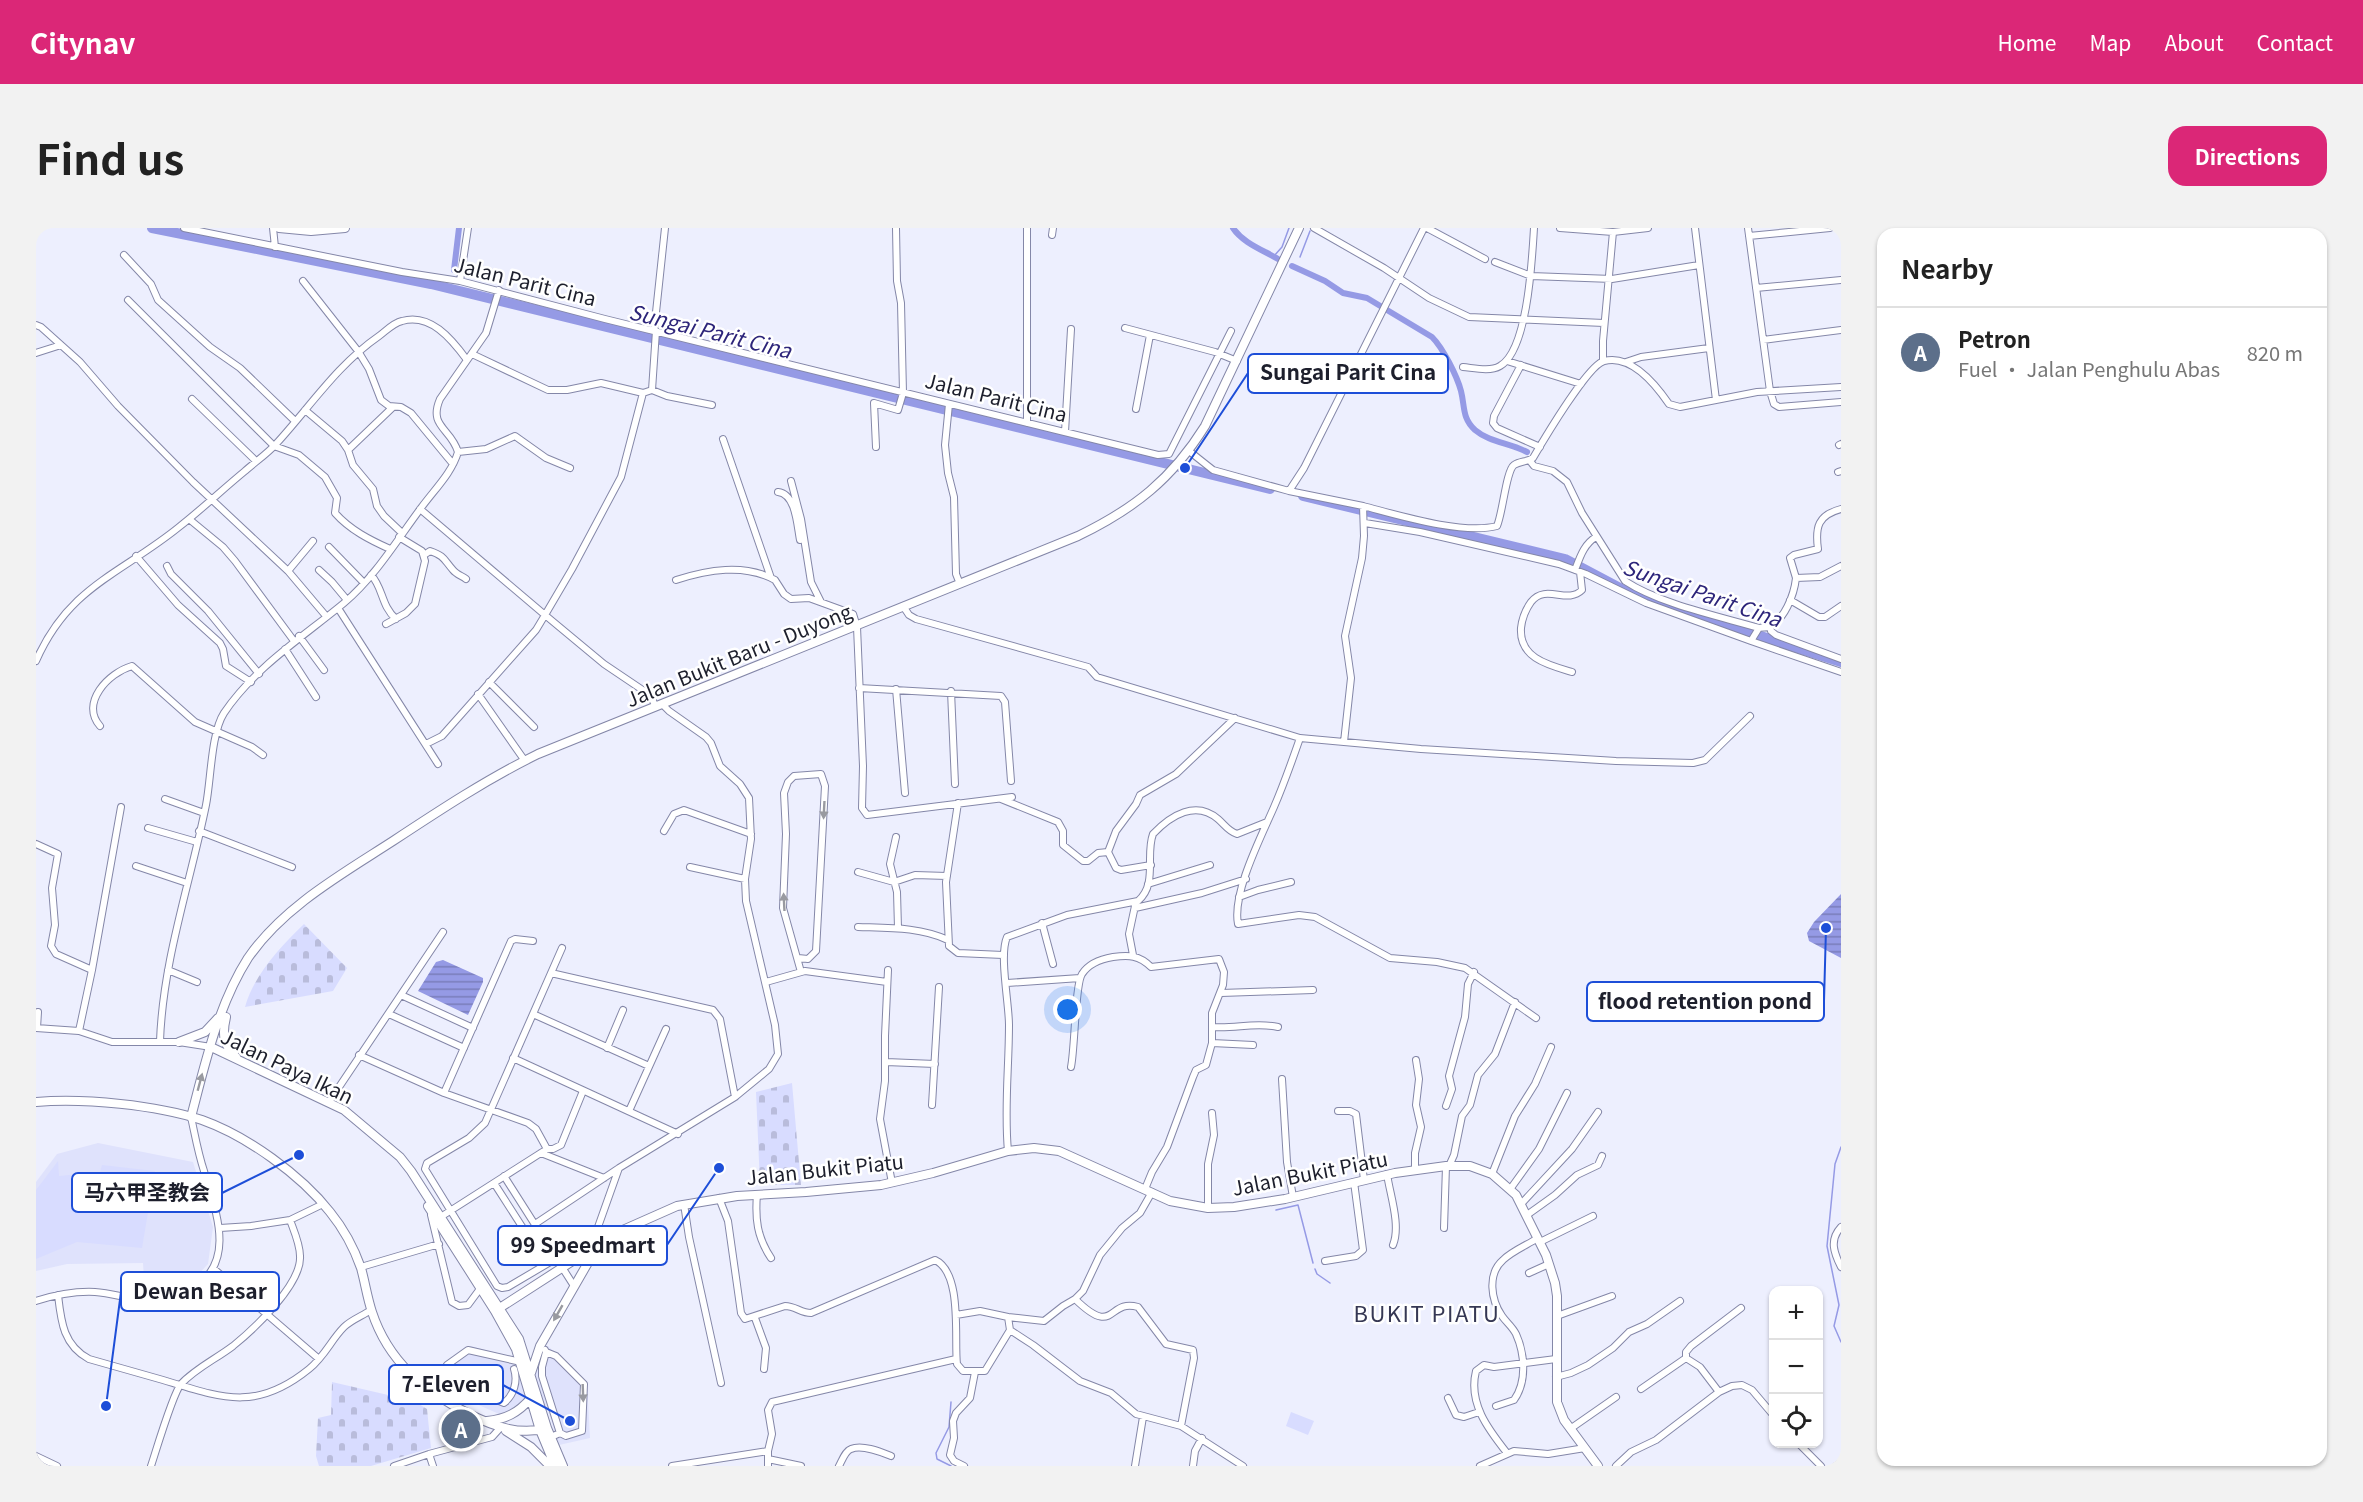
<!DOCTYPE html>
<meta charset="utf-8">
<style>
body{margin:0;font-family:Georgia,"Noto Sans SC",serif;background:#f2f2f2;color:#222}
.controls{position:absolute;right:18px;bottom:18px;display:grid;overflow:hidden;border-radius:12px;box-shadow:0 2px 4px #0004}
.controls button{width:54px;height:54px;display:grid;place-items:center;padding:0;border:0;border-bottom:2px solid #e0e0e0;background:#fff;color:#222;font:30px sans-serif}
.you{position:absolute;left:1032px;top:782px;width:21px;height:21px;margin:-15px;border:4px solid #fff;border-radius:50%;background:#1a73e8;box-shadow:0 0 0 9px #1a73e833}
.badge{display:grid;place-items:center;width:39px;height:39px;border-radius:50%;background:#db2777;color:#fff;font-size:20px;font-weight:700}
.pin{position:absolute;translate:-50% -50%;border:3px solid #fff;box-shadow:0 2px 6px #0006}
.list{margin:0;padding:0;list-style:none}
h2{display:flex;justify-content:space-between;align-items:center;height:78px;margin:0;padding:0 24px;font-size:26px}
h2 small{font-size:20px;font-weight:400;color:#767676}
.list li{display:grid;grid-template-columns:39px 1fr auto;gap:18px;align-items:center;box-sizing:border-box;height:90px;padding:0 24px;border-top:2px solid #e0e0e0}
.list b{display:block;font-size:22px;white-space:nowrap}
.list p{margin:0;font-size:20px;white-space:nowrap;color:#767676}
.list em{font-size:20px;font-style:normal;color:#767676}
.icon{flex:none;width:33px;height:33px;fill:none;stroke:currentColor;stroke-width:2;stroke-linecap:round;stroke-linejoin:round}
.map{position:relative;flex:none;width:1805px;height:1238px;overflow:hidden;border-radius:18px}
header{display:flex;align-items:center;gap:36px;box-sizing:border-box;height:84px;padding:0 30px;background:#db2777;color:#fff}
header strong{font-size:28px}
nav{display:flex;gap:33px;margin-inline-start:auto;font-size:21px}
.intro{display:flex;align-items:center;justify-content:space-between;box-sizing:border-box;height:144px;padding:0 36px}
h1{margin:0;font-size:42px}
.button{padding:15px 27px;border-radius:18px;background:#db2777;color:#fff;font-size:21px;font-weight:700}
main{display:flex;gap:36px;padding:0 36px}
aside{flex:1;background:#fff;border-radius:18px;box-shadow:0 2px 4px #0004}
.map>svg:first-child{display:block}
.built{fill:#dfe2fc}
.cemetery{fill:url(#cemetery-stones)}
.green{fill:#d8dcff}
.water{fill:url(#water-rules)}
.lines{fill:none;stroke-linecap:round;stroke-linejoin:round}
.stream{stroke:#959ae5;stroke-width:1.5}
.canal{stroke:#959ae5;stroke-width:6}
.river{stroke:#959ae5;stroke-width:10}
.minor-casing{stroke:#8487a8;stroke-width:8}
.major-casing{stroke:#8487a8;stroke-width:10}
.minor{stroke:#fff;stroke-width:6}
.major{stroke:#fff;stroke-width:8}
.oneway{fill:#999aa0}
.labels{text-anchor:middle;stroke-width:5;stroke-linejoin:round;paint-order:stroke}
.street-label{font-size:20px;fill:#1d1f2c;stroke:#fff}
.water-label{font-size:21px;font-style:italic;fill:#2d257a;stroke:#fff}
.quarter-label{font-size:22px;letter-spacing:1.5px;fill:#363854;stroke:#fff}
.leader{fill:none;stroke:#1d4ed8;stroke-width:2}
.callout-dot{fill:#1d4ed8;stroke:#fff;stroke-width:2}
.callout{fill:#fff;stroke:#1d4ed8;stroke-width:2}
.callout-label{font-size:21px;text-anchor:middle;font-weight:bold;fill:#1d1f2c}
</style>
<header>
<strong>Citynav</strong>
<nav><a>Home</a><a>Map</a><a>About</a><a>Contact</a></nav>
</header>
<div class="intro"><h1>Find us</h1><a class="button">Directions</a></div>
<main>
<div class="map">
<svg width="1805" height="1238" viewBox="0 0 1805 1238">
<defs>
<pattern id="cemetery-stones" width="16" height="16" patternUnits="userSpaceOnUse" patternTransform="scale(1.5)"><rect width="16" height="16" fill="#d8dcff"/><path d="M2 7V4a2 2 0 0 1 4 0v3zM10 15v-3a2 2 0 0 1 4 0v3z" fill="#b9bcdb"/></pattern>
<pattern id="water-rules" width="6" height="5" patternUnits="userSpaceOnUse" patternTransform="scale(1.5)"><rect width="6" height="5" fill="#959ae5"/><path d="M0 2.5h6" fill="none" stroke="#797dba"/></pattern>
</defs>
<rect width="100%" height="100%" fill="#edeffe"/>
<path class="built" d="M62,915l95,19 20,65 -5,37 -16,17 -27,11 -20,1 -2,-30 -76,1 -31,7v-89l21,-28z
M435,1118l67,18 10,-18 39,37 3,55 -31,7 -13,-40h-20l-18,13 -54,-24 -23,-14 13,-16z"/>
<path class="cemetery" d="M268,696l43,44 -14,23 -88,16c9,-32 35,-60 59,-83z
M756,855l9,102h-41l-4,-93z
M296,1154l82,19 13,8 4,39 -60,18h-52l-3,-10 2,-38 13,-3z"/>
<path class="green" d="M22,933l1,15 41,-4 2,-7 53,6 -13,77 -65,-6 -41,17v-69z
M1255,1184l23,9 -6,14 -22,-9z"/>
<path class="water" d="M1805,666v64l-32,-17 -2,-8 7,-11z
M407,732l40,18v4l-15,33 -50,-24 18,-29z"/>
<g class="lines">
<path class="stream" d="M1238,28l8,-9 7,-19
M1264,29l10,-26
M1805,919l-6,17 -8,82 12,59 -5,21 7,16
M1240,982l22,-5 15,58
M1279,1041l2,5 13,9
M915,1174l-2,25 -13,26 1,6 14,7"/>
<path class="canal" d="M1197,0c10,15 30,22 45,31
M1256,38l33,15 18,12 24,5 65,39c11,11 25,39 29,54 4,16 1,27 14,39 14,12 35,13 52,22
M418,42l5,-42"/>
<path class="river" d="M116,0l279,56 839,205
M1267,268l262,63 68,36 208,67"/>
<g class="minor-casing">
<path id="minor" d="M148,0l218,44 58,9 145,38 553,136 11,-1 62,-123
M237,0l2,19
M991,0v195
M1278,0l70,40 45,30 40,19 135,6
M1391,0l58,31
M1524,0l53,4 35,-4
M1659,0l21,172
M1712,0l22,163 4,13 5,3 62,-5
M1016,7l1,-7
M1713,8l81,-8
M88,27l27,29 7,16 52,47 30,21 55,53
M1459,34l36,14 81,3 87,-14
M267,53l55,70 11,18 12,31 8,6 12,1 10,6 42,51
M424,53l8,-53
M1720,60l85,-8
M92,72l146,146 25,9 26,22 12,21 -2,15c15,17 35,27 55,36
M0,97l5,2 39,35 38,44 75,76 95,89 38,45
M1089,100l90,24 22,9
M618,103l11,-103
M1727,112l78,-10
M0,125l25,-8
M436,126l76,36h19l34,-7 42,10
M1471,133l74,23
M1567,133v-20l10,-109
M1590,134l15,-5 68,-9
M1485,137l-27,51 -1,7 4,5 43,19
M1427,139c11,1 27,5 37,-1 28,-16 32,-107 34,-138
M616,162l4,-59
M156,171l64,62
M913,176l-4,41 3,28 6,24 2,77 4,10
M1100,181l14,-74
M269,182l37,31 6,9 5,15 20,24 4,17 7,10 18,17
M1029,204l6,-103
M687,211l48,139
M1803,217l2,-1
M840,219l-2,-44 24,7 5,-17 -2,-90 -4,-22 -1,-53
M312,222l45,-43
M1153,223l24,19 76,21 74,15 1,30 -2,22 -17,78 6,42 -7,64
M422,224l28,-3 29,-13 31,22 24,10
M1494,233l4,5 19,5 14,11 15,31 43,68c35,23 93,35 134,47
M1802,244l3,-1
M755,253l10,38 10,63 10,20
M1253,263l15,-23 120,-240
M742,264c18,2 19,33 22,48
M1327,278c35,9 99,29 134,20 6,-14 9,-55 17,-61 6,-4 13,-3 19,-7 10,-17 55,-93 71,-97 27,-7 52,24 65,43l11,3 77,-15 84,-5
M384,281l125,106 -9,15 -94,106 -16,8
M153,291l34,28 12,14 59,80
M1329,295l55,9 139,32 27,10 60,29 105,38 8,-13c3,-1 7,0 10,-1 15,-7 25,-31 27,-49l24,-1 21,-11
M293,319l35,36
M388,327l6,-4c15,5 14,9 23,19 3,4 9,6 13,9
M100,328l42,49 42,38 3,6 3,17 25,16
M131,338l4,8 37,37 51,63
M283,342l13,12 15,18
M1539,342c5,-13 9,-26 21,-33
M252,343l25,-30
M335,347c12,12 10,31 25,44
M1760,350l-6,-20 4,-3 24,-6c-3,-22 0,-34 23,-40
M640,352c31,-10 68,-17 99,0l9,14 7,5 18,-1 44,16 4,13 6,139 -1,42 5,7 145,-18
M1754,372l29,17h6l16,-11
M867,378l6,9 7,4 172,48 9,10 203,61 121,11 195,12 77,2 12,-3 45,-44
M302,380l100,156
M350,396l20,-11 9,-9 10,-43 -3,-10 -23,-14
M1734,399l1,4 5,4 65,24
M263,408l25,34
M1715,413l90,31
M249,421l31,48
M0,433c33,-75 85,-87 143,-134 23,-18 44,-38 66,-56 10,-9 22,-17 31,-27 34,-37 61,-79 103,-108 7,-5 14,-13 23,-15 28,-8 49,17 65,39
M1536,444c-24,-7 -53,-14 -51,-44 1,-9 5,-19 10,-26 15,-19 36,3 51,-12l-2,-18
M453,454l45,45
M823,460l142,8 4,6 6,79
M860,461l9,104
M915,463l4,93
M442,466l47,67
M620,479l-6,-12 -46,-31 -59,-49 27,-46 49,-92 22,-84 9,-3 15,6 45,9
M64,498c-20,-23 8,-53 32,-60l63,56 57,25 11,8
M1264,510c-8,23 -16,46 -26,69 -13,30 -42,86 -36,117l61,-9 16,2 75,41 47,4 28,6 71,50
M129,571l39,14
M965,571l57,23 5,9v14l20,16h5l10,-8 10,-1 8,16 5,2 30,-5
M922,575l-12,79 3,64 9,7 45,2
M112,600l49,14
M163,603l93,36
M628,603l10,-17 10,-4 67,24
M860,609l-6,27 7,28 1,36
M0,616l22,10 -6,34 3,37 -4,21 5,8 36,16
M1072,624l8,-21 20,-27 4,-9 36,-21 59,-56
M100,638l51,17
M654,639l55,12
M822,644l36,10 21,-7 32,1
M1112,656l62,-19
M1203,669l19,-7 33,-8
M1099,680l67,-15 44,-14
M1006,695l11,41
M822,699c31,1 62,0 90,13
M1097,727l-4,-21 6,-28
M762,730l10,1 8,-8 9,-165 -4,-12 -27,2 -6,6 -4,11 2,41 -3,74 18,64
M132,742l29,12
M852,742l-3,66v45l-5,38 12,64
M515,745l162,37 7,9 15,78
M730,754l39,-11 82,11
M971,755l73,-5
M1185,765l92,-3
M365,767l72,33
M353,786l75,34
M497,786l116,52
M1176,799c23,2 43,-5 66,0
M0,800l43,3 33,11h67l32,5
M1,800l1,-16
M43,803l13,-61 29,-163
M124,813c3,-81 30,-157 46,-236 5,-25 5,-72 18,-92 31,-46 79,-76 120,-110 31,-26 53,-63 77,-95 13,-18 31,-35 37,-56 -7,-24 -30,-25 -18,-53l46,-66 13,-43
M1176,815l41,2
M571,820l16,-38
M323,827l85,38 84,30 8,6 11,20
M477,830l165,76
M850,834l49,2
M1035,839c4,-19 4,-83 11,-93 7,-11 19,-15 31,-17 16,-2 26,-2 38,10l68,-8 5,13 -1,13 -11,28v30l-6,22 -10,5 -3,7 -26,70 -15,25 -7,17
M1246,851l5,83 6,35
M408,865l67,-152 4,-2 18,2
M293,874l114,-170
M896,877l7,-118
M1410,878l6,-17 -3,-13 16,-59 3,-33 6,-12
M593,883l37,-82
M1302,883h12l6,3 8,66
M972,923c-4,-42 1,-84 1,-126 0,-22 -10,-70 -2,-88l60,-22 71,-14c20,-17 7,-46 15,-67 18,-19 43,-34 65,-15 7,6 10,12 19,15l30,-12
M505,925l63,25
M1413,938l5,-11 8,-39 8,-11 8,-30 17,-21 20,-52
M1379,942v-17l6,-26 -5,-22 3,-26 -3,-19
M1351,946c3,21 14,51 6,71
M1456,946l23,-58 20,-32 16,-37
M468,948l70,110
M458,955l52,81
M1475,960l28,-39 28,-56
M721,966c-2,25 0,43 14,64
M683,970l9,23 13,92 4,6 40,-13c10,0 16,7 26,7l124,-53c28,13 19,80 22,104l6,7h22l25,-41 -2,-13 -28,-6 -24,4
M648,976l5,33 32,146
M1485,976l51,-55 26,-37
M1172,980v-44l6,-29 -2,-22
M395,987l21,87 7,4 9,-1 14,-19
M1491,987l28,-20 22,-20 21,-10 4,-9
M403,990l108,-69h6l8,-4 22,-54
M254,992l33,-16
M499,996l84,-56 116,-71 34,-28 9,-15 -3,-29 -29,-124 -1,-22 6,-40 -2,-41 -9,-14 -20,-18 -9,-23 -5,-6 -37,-26 -6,-6
M1805,999c-12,13 -7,26 0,40
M1408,1000l2,-62
M1504,1014l53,-26
M563,1016l-1,-17 21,-59
M521,1030l-49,29 -6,1 -5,-2 -72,-117 2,-6 42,-25 16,-15 77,-175
M1289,1033l31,-5 7,-6 -9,-68
M325,1039l78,-23
M178,1041l105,90
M1493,1045l20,-9
M22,1067c3,26 5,50 31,64 24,7 49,14 74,21 59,18 93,32 146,-11 16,-13 22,-29 35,-42 7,-7 18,-11 27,-17
M1039,1071c41,40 32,-1 63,8l28,37 27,6 1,8 -13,68
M0,1073c19,-6 39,-10 59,-9 17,1 33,7 50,8 17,0 34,-3 49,-12 43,-28 21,-78 10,-117 -6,-18 -9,-36 -13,-54
M1521,1088l55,-20
M972,1089l36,4 19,-15 12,-7 8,-8 17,-36 22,-27 18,-15 12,-21
M719,1090l11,30 -2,21
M974,1102l23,15 47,36 31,12 25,21 45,12 62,40
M509,1122l1,2 -4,15v9l18,57 -9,4
M510,1124l10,4 28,28 -2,47 -16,5 -6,-3
M1650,1130v-6l5,-6 50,-38
M1520,1149l15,-4 17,-8 25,-17 16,-16 18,-8 33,-23
M1605,1161l45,-31 14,9 19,25
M393,1162l18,-25 21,-15 53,12
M1412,1170l8,17 8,2 15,-5
M408,1172l4,-9 10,-6 46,18c10,-8 14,-22 10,-34
M1460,1178l18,-6c13,-18 11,-46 2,-66 -4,-8 -10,-12 -14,-18 -11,-16 -15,-42 1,-56 9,-9 24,-15 35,-22
M1534,1201l46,-32
M1763,1216l22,22
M1471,1225c-19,-24 -39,-50 -31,-82l8,-6 10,2 62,-8
M393,1226l4,12
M0,1228l21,10
M732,1231l33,7
M115,1238c5,-15 22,-73 30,-82 15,-16 35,-25 52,-38 21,-17 69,-62 67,-90 0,-12 -6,-25 -10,-36l-39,6 -31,2
M358,1238l35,-12 63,-17 9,-10
M636,1238l96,-15
M732,1238v-15l4,-17 -4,-24 4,-8 184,-43
M803,1238c3,-5 6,-15 12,-17 11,-5 30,3 40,7
M928,1238l-10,-5 -4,-6 4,-17 -1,-17 3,-8 14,-15 5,-26
M1099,1238l8,-49
M1157,1238l2,-15 7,-13
M1444,1238l34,-15 34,3 37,-6
M1580,1238l15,-14 25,-12 63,-48 13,-6 10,-1 10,5 22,26
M1800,1238l5,-4"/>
</g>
<g class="major-casing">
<path id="major" d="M243,0l32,3 34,-3
M190,789c-4,17 -3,28 10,40
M143,814l26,-10 13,-14
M175,819l133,63 56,47 11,14 108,168 28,89 16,38
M0,874c49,-4 120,3 166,18 45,16 99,55 128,92 13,16 24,36 31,56 4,14 6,29 11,44 16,49 52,79 97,102 24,12 51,22 78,14
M155,889c14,-53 27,-112 57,-159 35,-51 94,-84 145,-117 47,-31 94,-62 145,-87l540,-218c56,-27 94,-57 127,-110l94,-198
M392,978l67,105 21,38 24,81 15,36
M459,1083l121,-78 61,-27 60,-10 69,-4 75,-7 52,-12 75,-22 26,-3 25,3 111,50 38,7 26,-1 51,-8 110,-26 51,-7h24l22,8 24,21 30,60 9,28 2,13v106l7,18 34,46
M495,1145l9,-27 57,-99
M451,1193c19,-2 31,-8 44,-23
M470,1203l25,16 19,19"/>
</g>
<use href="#minor" class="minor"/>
<use href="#major" class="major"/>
</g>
<defs><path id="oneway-solid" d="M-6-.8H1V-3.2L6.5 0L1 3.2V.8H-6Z" transform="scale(1.5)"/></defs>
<g class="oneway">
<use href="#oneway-solid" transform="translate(788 582) rotate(93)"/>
<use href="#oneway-solid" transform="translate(748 674) rotate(-93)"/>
<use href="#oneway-solid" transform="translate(164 854) rotate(-75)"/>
<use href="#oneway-solid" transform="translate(522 1085) rotate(120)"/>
<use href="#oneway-solid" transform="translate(547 1165) rotate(88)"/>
</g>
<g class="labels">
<g class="street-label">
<text transform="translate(489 54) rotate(14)" y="7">Jalan Parit Cina</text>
<text transform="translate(960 170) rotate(14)" y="7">Jalan Parit Cina</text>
<text transform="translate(703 428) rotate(-22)" y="7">Jalan Bukit Baru - Duyong</text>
<text transform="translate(251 839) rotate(26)" y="7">Jalan Paya Ikan</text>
<text transform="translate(789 942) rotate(-6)" y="7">Jalan Bukit Piatu</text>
<text transform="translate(1274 946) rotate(-11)" y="7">Jalan Bukit Piatu</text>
</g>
<g class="water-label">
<text transform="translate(674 104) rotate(14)" y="7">Sungai Parit Cina</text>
<text transform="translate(1666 366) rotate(19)" y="7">Sungai Parit Cina</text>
</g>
<g class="quarter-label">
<text x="1391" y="1094">BUKIT PIATU</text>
</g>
</g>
<path class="leader" d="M1149 240L1212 145M1790 700L1788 773M263 927L186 965M683 940L631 1017M70 1178L85 1064M534 1193L467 1157"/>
<g class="callout-dot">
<circle cx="1149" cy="240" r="6"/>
<circle cx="1790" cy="700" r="6"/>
<circle cx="263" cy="927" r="6"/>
<circle cx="683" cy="940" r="6"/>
<circle cx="70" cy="1178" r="6"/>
<circle cx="534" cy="1193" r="6"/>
</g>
<g class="callout">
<rect x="1212" y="126" width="200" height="39" rx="6"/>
<rect x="1551" y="754" width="237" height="39" rx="6"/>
<rect x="36" y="945" width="150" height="39" rx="6"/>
<rect x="462" y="998" width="169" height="39" rx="6"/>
<rect x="85" y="1044" width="158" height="39" rx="6"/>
<rect x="353" y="1137" width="114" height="39" rx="6"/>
</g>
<g class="callout-label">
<text x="1312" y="152">Sungai Parit Cina</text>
<text x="1669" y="781">flood retention pond</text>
<text x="111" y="972">马六甲圣教会</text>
<text x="547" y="1025">99 Speedmart</text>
<text x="164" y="1071">Dewan Besar</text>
<text x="410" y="1164">7-Eleven</text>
</g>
</svg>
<div class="controls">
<button>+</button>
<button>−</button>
<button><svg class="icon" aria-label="locate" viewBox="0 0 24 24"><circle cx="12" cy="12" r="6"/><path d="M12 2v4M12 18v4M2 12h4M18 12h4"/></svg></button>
</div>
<div class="you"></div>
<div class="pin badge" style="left:425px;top:1201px;background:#5c6f8a">A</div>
</div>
<aside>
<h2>Nearby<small></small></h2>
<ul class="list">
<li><span class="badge" style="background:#5c6f8a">A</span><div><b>Petron</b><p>Fuel · Jalan Penghulu Abas</p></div><em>820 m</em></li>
</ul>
</aside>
</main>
